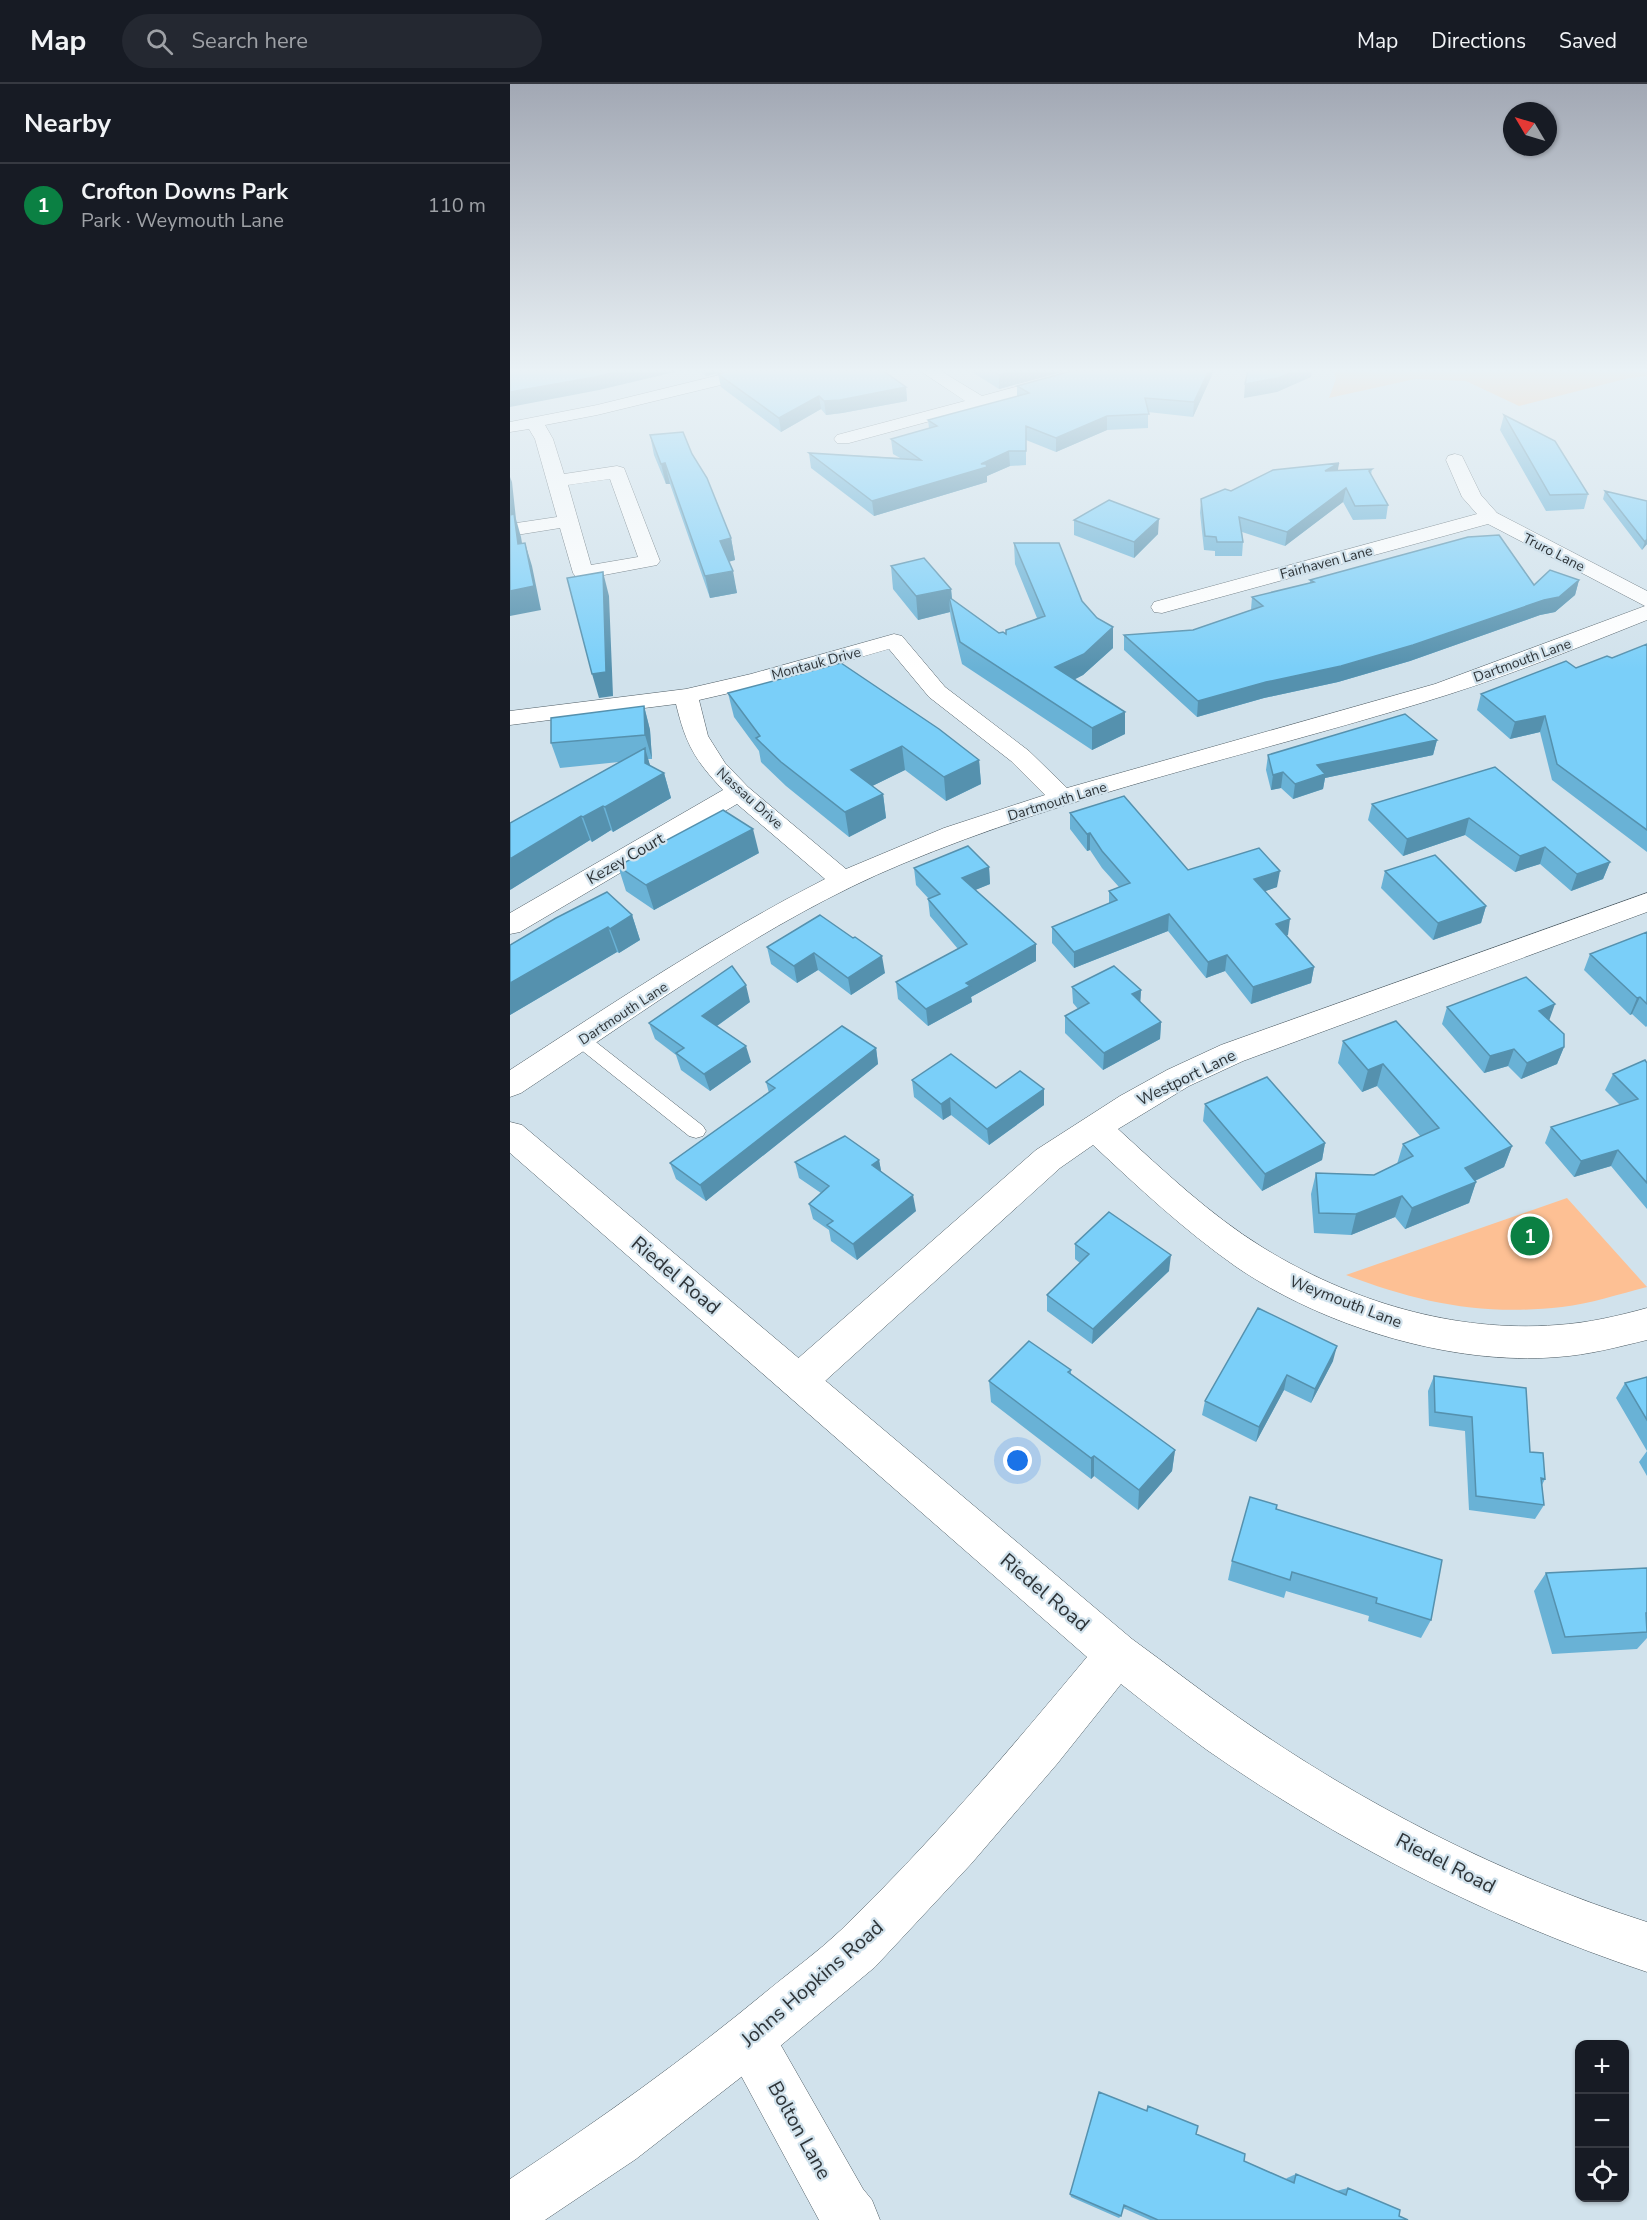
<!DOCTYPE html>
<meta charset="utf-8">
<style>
body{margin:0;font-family:"Nunito Sans",sans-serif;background:#242831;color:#f1f3f6}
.controls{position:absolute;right:18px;bottom:18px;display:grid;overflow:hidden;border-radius:12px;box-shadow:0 2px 4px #0004}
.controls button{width:54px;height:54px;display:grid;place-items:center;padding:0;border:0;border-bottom:2px solid #363941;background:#171b24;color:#f1f3f6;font:30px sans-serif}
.compass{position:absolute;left:993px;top:18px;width:54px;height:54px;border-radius:50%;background:#171b24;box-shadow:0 2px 4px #0004;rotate:308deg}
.you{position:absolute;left:508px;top:1377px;width:21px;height:21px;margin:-15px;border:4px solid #fff;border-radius:50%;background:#1a73e8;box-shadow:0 0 0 9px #1a73e833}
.badge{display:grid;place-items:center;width:39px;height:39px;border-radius:50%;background:#0b8043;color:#fff;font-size:20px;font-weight:700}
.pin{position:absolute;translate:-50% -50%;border:3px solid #fff;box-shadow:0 2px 6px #0006}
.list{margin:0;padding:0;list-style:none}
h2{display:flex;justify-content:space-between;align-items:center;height:78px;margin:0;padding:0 24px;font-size:26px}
h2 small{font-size:20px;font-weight:400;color:#9ea1a6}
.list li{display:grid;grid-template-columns:39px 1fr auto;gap:18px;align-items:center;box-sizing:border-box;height:84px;padding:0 24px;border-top:2px solid #363941}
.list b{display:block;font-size:22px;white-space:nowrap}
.list p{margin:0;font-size:20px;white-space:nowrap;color:#9ea1a6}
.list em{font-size:20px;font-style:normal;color:#9ea1a6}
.icon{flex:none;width:33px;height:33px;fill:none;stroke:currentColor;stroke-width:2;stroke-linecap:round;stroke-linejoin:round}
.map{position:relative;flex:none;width:1137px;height:2136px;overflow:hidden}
header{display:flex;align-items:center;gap:36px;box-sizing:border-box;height:84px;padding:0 30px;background:#171b24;border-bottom:2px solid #363941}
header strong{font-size:28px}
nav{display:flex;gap:33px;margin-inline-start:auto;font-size:21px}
.search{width:420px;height:54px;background:#242831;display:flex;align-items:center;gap:15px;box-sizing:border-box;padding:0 21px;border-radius:33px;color:#9ea1a6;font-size:22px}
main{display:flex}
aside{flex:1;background:#171b24}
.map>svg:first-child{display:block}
.green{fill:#fdc094}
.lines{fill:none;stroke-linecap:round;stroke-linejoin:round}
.lane-casing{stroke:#4e5c64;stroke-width:1}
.street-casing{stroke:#4e5c64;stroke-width:1}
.secondary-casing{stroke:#4e5c64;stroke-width:1}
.lane{fill:#fff;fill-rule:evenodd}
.street{fill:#fff;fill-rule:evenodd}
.secondary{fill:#fff;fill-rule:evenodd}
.wall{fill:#69b2d6}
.shaded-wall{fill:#5591ae}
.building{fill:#7acff9;stroke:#5591ae;stroke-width:1.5}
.labels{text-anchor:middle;stroke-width:4.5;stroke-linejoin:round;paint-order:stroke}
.far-street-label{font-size:14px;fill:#2e3438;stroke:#d1e2ec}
.street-label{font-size:16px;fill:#2e3438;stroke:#d1e2ec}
.near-street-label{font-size:20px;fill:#2e3438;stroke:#d1e2ec}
</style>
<header>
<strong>Map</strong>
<div class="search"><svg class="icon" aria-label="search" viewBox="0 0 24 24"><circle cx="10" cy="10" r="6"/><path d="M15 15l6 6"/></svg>Search here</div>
<nav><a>Map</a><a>Directions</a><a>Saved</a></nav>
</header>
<main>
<aside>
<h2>Nearby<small></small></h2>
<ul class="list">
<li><span class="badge">1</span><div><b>Crofton Downs Park</b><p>Park · Weymouth Lane</p></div><em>110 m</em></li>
</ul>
</aside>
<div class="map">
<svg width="1137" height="2136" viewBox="0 0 1137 2136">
<rect width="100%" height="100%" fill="#d1e2ec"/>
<path class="green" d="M824,286h313v6l-18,2 -110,28 -53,-25 -51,-2 -86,19 7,-19z
M1057,1114l80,89c-28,7 -57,17 -85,20 -80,9 -142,-4 -216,-32z"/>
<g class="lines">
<g class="lane-casing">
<path id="lane" d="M71,950l6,1 116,91 3,5 -3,5 -7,2 -7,-2 -114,-91 -3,-5 3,-5z"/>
</g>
<g class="street-casing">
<path id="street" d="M230,286h30l-8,5 -165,40 -52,10 8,14 11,35 53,-8 7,2 36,93 -3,4 -74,14 -7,-2 -3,-4 -13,-45 -50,8v-12l47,-7 -22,-78 -6,-10 -19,3v-10l87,-17zM100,395l28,78 -47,8 -23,-80z
M409,286h20l43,26 96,-26h28l-2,4 -255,69h-12l-3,-4 3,-4 128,-34z
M945,370l7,2 19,39 16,18 150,78v29c-75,30 -149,60 -226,83 -174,53 -351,91 -519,161 -137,57 -258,148 -381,229l-11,4v-27c103,-67 205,-135 315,-191l-88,-75 -217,128 -10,2v-21l213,-123c-28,-30 -37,-45 -47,-86l-166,21v-14l176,-22 65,-15 143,-40 8,2 43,51 84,64 38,37 368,-104 210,-78 -157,-82 -326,89 -8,-1 -3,-5 3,-5 323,-88 -15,-17 -16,-37 2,-4zM379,565l40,48 82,64 34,34 -101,33 -98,41 -98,-82 -23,-24 -17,-27 -9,-36 65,-15z
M1137,809v19l-404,149 -54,25 -71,43c46,42 91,85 144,118 87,54 193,86 295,78 31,-2 61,-9 90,-17v32c-29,7 -59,15 -89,17 -106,9 -236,-31 -323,-91 -51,-36 -96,-78 -142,-121l-33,23 -247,224 -13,5 -13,-5 -6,-12 6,-12 249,-218 84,-54 47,-26 54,-25z
M239,1929l18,8 96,168 9,11 8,20h-61l-88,-163 -8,-18 8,-18z"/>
</g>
<g class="secondary-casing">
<path id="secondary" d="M0,1038l12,3 610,514c36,26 70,53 106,78 124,87 265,159 409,205v50c-156,-52 -305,-128 -440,-222 -29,-21 -58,-44 -86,-66l-64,80 -86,100 -96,103 -108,90 -131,102 -91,61h-35v-41c89,-59 175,-120 257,-188 24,-20 51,-39 74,-61 88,-85 168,-179 246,-273l-577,-504z"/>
</g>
<use href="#lane" class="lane"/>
<use href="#street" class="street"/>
<use href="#secondary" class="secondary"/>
</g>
<path class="wall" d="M188,286h32l-24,6z
M459,286h100l-70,19z
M208,290l188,13 1,14 -65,12 -16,2 -5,-6 -40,23 -60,-45z
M702,291l-19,42 -45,-5v16l-41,2 -51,22 -30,-12v25l-16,1 -23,10v6l-113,34 -63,-48 -2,-15 91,5 -7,-4 -2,-15 38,-11 -1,-8 89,-23v-11z
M994,331l84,79 -4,15 -38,2 -46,-81z
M140,351l42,19 39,84 4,22 -6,1 8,32 -27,5 -40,-114h-4l-12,-29z
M829,379l-2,8 35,-2 -1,6 17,30 -2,14 -33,1 -10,-18 -58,44 -43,-14 1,10 -1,14h-27v-5l-11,-1 -4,-37 1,-14z
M1095,407l42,10v43l-5,6 -39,-51z
M564,436l84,14 -24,24 -60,-23z
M504,459l68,58 15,17 16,9v21l-30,27 -8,4 50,55 -33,16 -130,-86 -11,-45 -1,-7 -32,8 -25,-31 -2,-23 60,23 1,10 47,34 7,1 31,-16 -22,-54z
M800,496l224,5 45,-5 -4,15 -20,17 -15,3 -130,46 -72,21 -74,16 -67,19 -73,-67v-15l69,-5 58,-20 1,-13 58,-14z
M1137,560v208l-95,-72 -12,-48 -30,7 -33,-29 4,-16 131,-36z
M218,609l251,67 2,24 -35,17 -41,-31 -33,16 11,8 3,24 -37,19 -63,-51 -25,-24 -2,-11 -25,-34z
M134,622l6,24 2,29h-4l2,7 14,7 7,25 -58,34 -2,-2 -19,12 -2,-2 -80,50 109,-128 -59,6 -9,-25z
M927,656l-4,15 -108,23 -2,11 -30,10 -12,-11 -10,2 -5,-20 2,-15z
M985,683l115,95 -7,17 -32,12 -31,-27 -25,8 -50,-37 -62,21 -35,-36 4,-16z
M560,729l118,57 89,17 -12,4 23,44 -2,1 28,31 -3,16 -60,21 -26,-33 -19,7 -38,-47 -94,37 -22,-25v-16l57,-23v-13l10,-4 -17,-19 -12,-18 -3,1 -17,-22z
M249,769l-105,57 -28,-19 -8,-25z
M479,783l1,17 -15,6 61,54v17l-65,36 1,5 -44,24 -30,-27 -2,-17 62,-33 -28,-33 -2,-17h1l-13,-14 -2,-17z
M875,787l101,35 -5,17 -48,17 -52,-52z
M122,831l8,25 -21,13 -2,-1 -107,63v-70z
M310,831l65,58 -34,22 -33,-25 -21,13 -26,-19 -4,-17z
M1137,848v94l-1,1 -14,-13 -2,1 -46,-45 6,-16z
M562,903l69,3 -1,12 21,20 -1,17 -57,31 -38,-37v-17l13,-7 -5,-6z
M240,918l-33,24 34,36 -41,29 -29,-21 -5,-15 -21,-16 -6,-16z
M937,923l102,13 15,27 -7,17 -36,15 -13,-13 -24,7 -42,-49z
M886,937l116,125 -8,21 -29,14 1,1 -7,21 -64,26 -10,-12 -44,18 -37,-2 -3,-39 5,-21 58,2 23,-11 6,-20 18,-7 -44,-51 -15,6 -24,-29 5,-22z
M366,964l2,16 -172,137 -30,-22 -6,-16 99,-70 -3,-11z
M1137,979v146l-36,-43 -37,11 -29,-34 6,-16 69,-22 -15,-15 8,-16z
M402,996l84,8 48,1v16l-55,40 -38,-30 -8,5 -29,-23z
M695,1020l120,39 -3,17 -60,31 -59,-70z
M369,1076l2,11 35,40 -59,49 -26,-19 -2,-11 -16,-11 -4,-15 12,-11 -22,-15 -4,-16z
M565,1160l94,27 -77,73 -45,-33v-16l33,-32 -5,-4z
M823,1277l-22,42 -27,-13 -28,52 -54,-27 3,-14z
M561,1286v5l104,75 -3,21 -34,39 -44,-34 -3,3 -100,-77 -2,-21z
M924,1292l96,76 15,27 -3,6 2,20 -9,14 -66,-9 -4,-79 -36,-5 -1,-35z
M1137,1293v99l-8,-14 8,-11 -31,-53 9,-15z
M766,1425l155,111 -10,18 -53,-17 1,-5 -83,-25 -2,7 -56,-18 4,-19z
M1137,1484v70l-10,11 -85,5 -18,-63 12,-18z
M638,2022l96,55 42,18 1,-1 9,-4 40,17 12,-3 51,28 9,4h-258l-27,-12 -2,8 -2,2 -48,-21 -1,-3 76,-83z"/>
<path class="shaded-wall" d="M112,286h61l-84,20 -89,17v-15z
M195,286h25l-24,6z
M506,286h53l-70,19v-14z
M699,286h4l-1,5 -19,42 1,-15z
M787,286h15l-1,7 -34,15 -33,6 1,-14z
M396,303l1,14 -65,12 -16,2 -2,-14z
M309,312l2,13 -40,23 -2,-14z
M597,332v14l-51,22v-14z
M499,367l1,15 -23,10v6l-113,34 -2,-15 109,-37z
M155,379l5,21h-4l-5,-20z
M829,379l-2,13 -12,-5z
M0,393l2,5 4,37 5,18 5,30 -16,-45z
M836,404l-3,14 -58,44 2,-14z
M649,435l-1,15 -24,24v-16z
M221,454l4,22 -10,3 -5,-22z
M1137,455v5l-5,6 3,-8z
M15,459l7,23 9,44 -31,6v-25z
M223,487l4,22 -27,5 -5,-22z
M93,488l6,24 4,100 -14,2 -7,-24z
M1069,496l-4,15 -20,17 -15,3 -130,46 -72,21 -74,16 -67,19 1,-16z
M441,505l2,22 -4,-14 1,15 -32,8 -2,-24z
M603,543v21l-30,27 -27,14 -1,-22z
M134,622l6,24 2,29 -7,-24z
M615,628v22l-33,16v-22z
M1035,632l-5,16 -30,7 5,-17z
M927,656l-4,15 -108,23 -2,11 -30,10 2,-15 22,-19z
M392,662l3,24 -51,25 -3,-25z
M135,664l7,24 12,1 7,25 -58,34 -8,-25 40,-44z
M469,676l2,24 -35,17 -2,-24z
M773,688l-2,16 -10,2 2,-15z
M373,710l3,24 -37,19 -4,-25z
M93,722l8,24 -19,12 -9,-25z
M71,732l9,24 -80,50v-31z
M959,734l-4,17 -62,21 4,-17z
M243,745l6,24 -105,57 -8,-25z
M580,749v17l-3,1v-17z
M1035,763l-5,17 -25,8 5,-16z
M1100,778l-7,17 -32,12 6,-17z
M479,783l1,17 -27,11 -1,-17z
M770,787l-3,16 -25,9 2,-17z
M976,822l-5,17 -48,17 5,-17z
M659,830l-1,17 -94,37v-16z
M122,831l8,25 -21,13 -9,-24z
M780,835l-2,16 -15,5 3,-16z
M98,843l9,25 -107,63v-32z
M526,860v17l-65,36 1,5 -44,24 -2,-17 40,-26z
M304,869l4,17 -21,13 -3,-17z
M717,871l-2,16 -19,7 2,-16z
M372,872l3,17 -34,22 -3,-17z
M804,883l-3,16 -60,21 2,-17z
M236,901l4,17 -43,31 -5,-17z
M631,906l-1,17 -8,-13z
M1130,913l-8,17 -2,1 7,-17z
M1045,920l-6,17 -10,-10z
M651,938l-1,17 -57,31 1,-17z
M236,962l5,16 -41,29 -6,-17z
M1054,963l-7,17 -36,15 6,-16z
M366,964l2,16 -172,137 -6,-16z
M1004,965l-6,17 -24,7 6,-17z
M873,980l-6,22 -15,6 6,-22z
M534,1005v16l-55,40 -2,-16z
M440,1014l1,17 -8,5 -2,-16z
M815,1059l-3,17 -60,31 3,-17z
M1002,1062l-8,21 -47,22 8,-21z
M1108,1066l-7,16 -37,11 7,-16z
M369,1076l3,16 -10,-11z
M966,1098l-7,21 -64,26 7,-21z
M403,1111l3,16 -59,49 -4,-16z
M892,1112l-7,21 -44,18 5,-21z
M661,1171l-2,16 -77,73 1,-15z
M827,1262l-4,15 -22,42 4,-14z
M777,1291l-3,15 -28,52 3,-15z
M665,1366l-3,21 -34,39 1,-20z
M584,1372v20l-3,3v-21z"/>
<path class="building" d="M0,286h112l-27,7 -85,15z
M223,286h149l24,17 -66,13 -16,1 -5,-5 -40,22 -61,-44z
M481,286h25l-17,5z
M565,286h134l-15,32 -49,-4 4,16 -42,2 -51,22 -30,-12v25h-17l-28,13h5l1,3 -115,34 -63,-48 112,7 -30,-21 46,-13 -9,-6 101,-27 -12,-7z
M738,286h49l-19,8 -33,6z
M994,331l51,26 33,53 -38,1z
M173,348l9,22 15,24 24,60 -11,3 13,30 -28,5 -40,-113 -4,1 -11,-29z
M829,379l-14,8 47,-2 -3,2 19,34 -33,1 -9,-18 -59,44 -48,-15 4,25h-26l-1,-5 -11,-1 -4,-37 24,-10 6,2 42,-21z
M1095,407l42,10v38l-2,3z
M599,416l50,19 -25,23 -60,-22z
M4,430l4,30 7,-1 9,43 -24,5v-76z
M989,451l35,50 16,-15 29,10 -20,17 -15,3 -131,45 -72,21 -75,16 -68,19 -74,-66 69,-5 70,-24 -11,-9 62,-15 -4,-2 158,-43z
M504,459h45l23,58 15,17 16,9 -29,27 -29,13 70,45 -33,16 -132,-86 -11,-45 50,36 4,-1 3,2v-4l39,-14z
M414,474l27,31 -35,7 -25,-30z
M93,488l3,100 -14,2 -25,-96z
M1137,560v186l-90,-66 -12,-48 -30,6 -34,-28 85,-33 10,7 31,-12 5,2z
M331,579l98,66 40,31 -35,17 -42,-31 -51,24 32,24 -38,18 -64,-50 -25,-24 4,-2 -32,-43z
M134,622l1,29 -94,8v-25z
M895,630l32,26 -120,25 8,9 -30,10 -12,-12 -10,3 -5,-20z
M135,664v15l19,10 -59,34 -2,-1 -20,11 -2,-1 -71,43v-36z
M985,683l115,95 -33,12 -32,-27 -25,9 -51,-38 -62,21 -35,-35z
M614,712l64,74 71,-22 21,23 -26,8 36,40 -14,5 38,43 -61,20 -26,-32 -19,7 -39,-48 -95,38 -22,-25 65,-27 -8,-9 21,-8 -28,-32 -12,-18 -3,1 -17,-21z
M213,726l30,19 -107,56 -28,-19z
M458,762l21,21 -27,11 74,66 -70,39 4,3 -44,23 -30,-27 71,-38 -39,-45 12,-5 -26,-26z
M925,771l51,51 -48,17 -53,-52z
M97,808l25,23 -22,14 -2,-2 -98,56v-38l46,-27z
M310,831l33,23 2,-1 27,19 -34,22 -34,-25 -20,13 -27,-19z
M1137,848v72l-7,-7 -3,1 -47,-44z
M222,882l14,19 -44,31 44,30 -42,28 -28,-21 8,-5 -35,-25z
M604,882l27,24 -9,4 29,28 -57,31 -39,-37 24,-13 -17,-16z
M1016,893l29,27 -16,7 25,23v13l-37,16 -13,-14 -24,7 -43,-49z
M886,937l116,125 -47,22 11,14 -64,26 -10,-12 -46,18 -37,-1 -3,-40 58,2 39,-19 -10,-12 36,-16 -56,-64 -15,6 -25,-29z
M332,942l34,22 -176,137 -30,-22 105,-75 -9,-6z
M441,970l45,34 24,-17 24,18 -57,40 -37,-31 -9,6 -29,-24z
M1135,976l2,3v120l-29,-33 -37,11 -30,-34 87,-28 -25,-25z
M757,993l58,66 -60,31 -60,-70z
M335,1052l34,24 -7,5 41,30 -60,49 -26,-19 6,-4 -24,-17 20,-18 -34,-24z
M599,1128l62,43 -78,74 -46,-34 42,-41 -14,-10z
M748,1224l79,38 -22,43 -28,-14 -28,52 -54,-26z
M519,1257l42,29 -3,2 107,78 -36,40 -45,-34 -3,2 -102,-77z
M924,1292l92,12 4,64 13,1 2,26 -4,-1 3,27 -68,-9 -4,-79 -37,-5z
M1137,1293v43l-22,-37z
M740,1413l27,8 -1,4 166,51 -11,60 -55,-17 1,-5 -85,-26 -2,8 -58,-19z
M1137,1484v45h-1l1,19 -82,5 -19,-64z
M589,2008l48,19 1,-5 50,20 -2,8 49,20 -1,7 50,22 2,-9 50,21 2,-7 52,22 -1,6 9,4h-250l-34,-15 -3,11 -51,-22z"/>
<linearGradient id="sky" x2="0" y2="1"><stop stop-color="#a2a8b4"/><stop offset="0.49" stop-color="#eaf2f6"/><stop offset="1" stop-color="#eaf2f6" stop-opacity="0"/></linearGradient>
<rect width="1137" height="585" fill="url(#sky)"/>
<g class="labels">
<g class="far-street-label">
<text transform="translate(1044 468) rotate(27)" y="5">Truro Lane</text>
<text transform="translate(816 478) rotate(-15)" y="5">Fairhaven Lane</text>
<text transform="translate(1012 576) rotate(-20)" y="5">Dartmouth Lane</text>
<text transform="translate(306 579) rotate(-15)" y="5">Montauk Drive</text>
<text transform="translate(240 714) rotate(42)" y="5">Nassau Drive</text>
<text transform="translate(547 717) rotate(-17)" y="5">Dartmouth Lane</text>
<text transform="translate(113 929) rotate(-33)" y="5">Dartmouth Lane</text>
</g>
<g class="street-label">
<text transform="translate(115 774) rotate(-30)" y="6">Kezey Court</text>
<text transform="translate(676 993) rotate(-26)" y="6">Westport Lane</text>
<text transform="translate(836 1217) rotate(21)" y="6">Weymouth Lane</text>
</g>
<g class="near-street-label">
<text transform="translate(166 1191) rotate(40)" y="7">Riedel Road</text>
<text transform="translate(535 1508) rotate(40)" y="7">Riedel Road</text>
<text transform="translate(936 1779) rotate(27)" y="7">Riedel Road</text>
<text transform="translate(302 1899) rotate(-41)" y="7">Johns Hopkins Road</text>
<text transform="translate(290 2046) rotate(61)" y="7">Bolton Lane</text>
</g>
</g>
</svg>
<div class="controls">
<button>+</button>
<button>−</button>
<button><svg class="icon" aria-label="locate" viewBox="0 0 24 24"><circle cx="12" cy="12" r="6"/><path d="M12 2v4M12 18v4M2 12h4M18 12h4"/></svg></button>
</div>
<svg class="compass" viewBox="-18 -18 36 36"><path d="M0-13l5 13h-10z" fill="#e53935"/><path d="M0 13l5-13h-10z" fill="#9ea1a6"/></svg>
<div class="you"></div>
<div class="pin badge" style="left:1020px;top:1152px">1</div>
</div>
</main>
